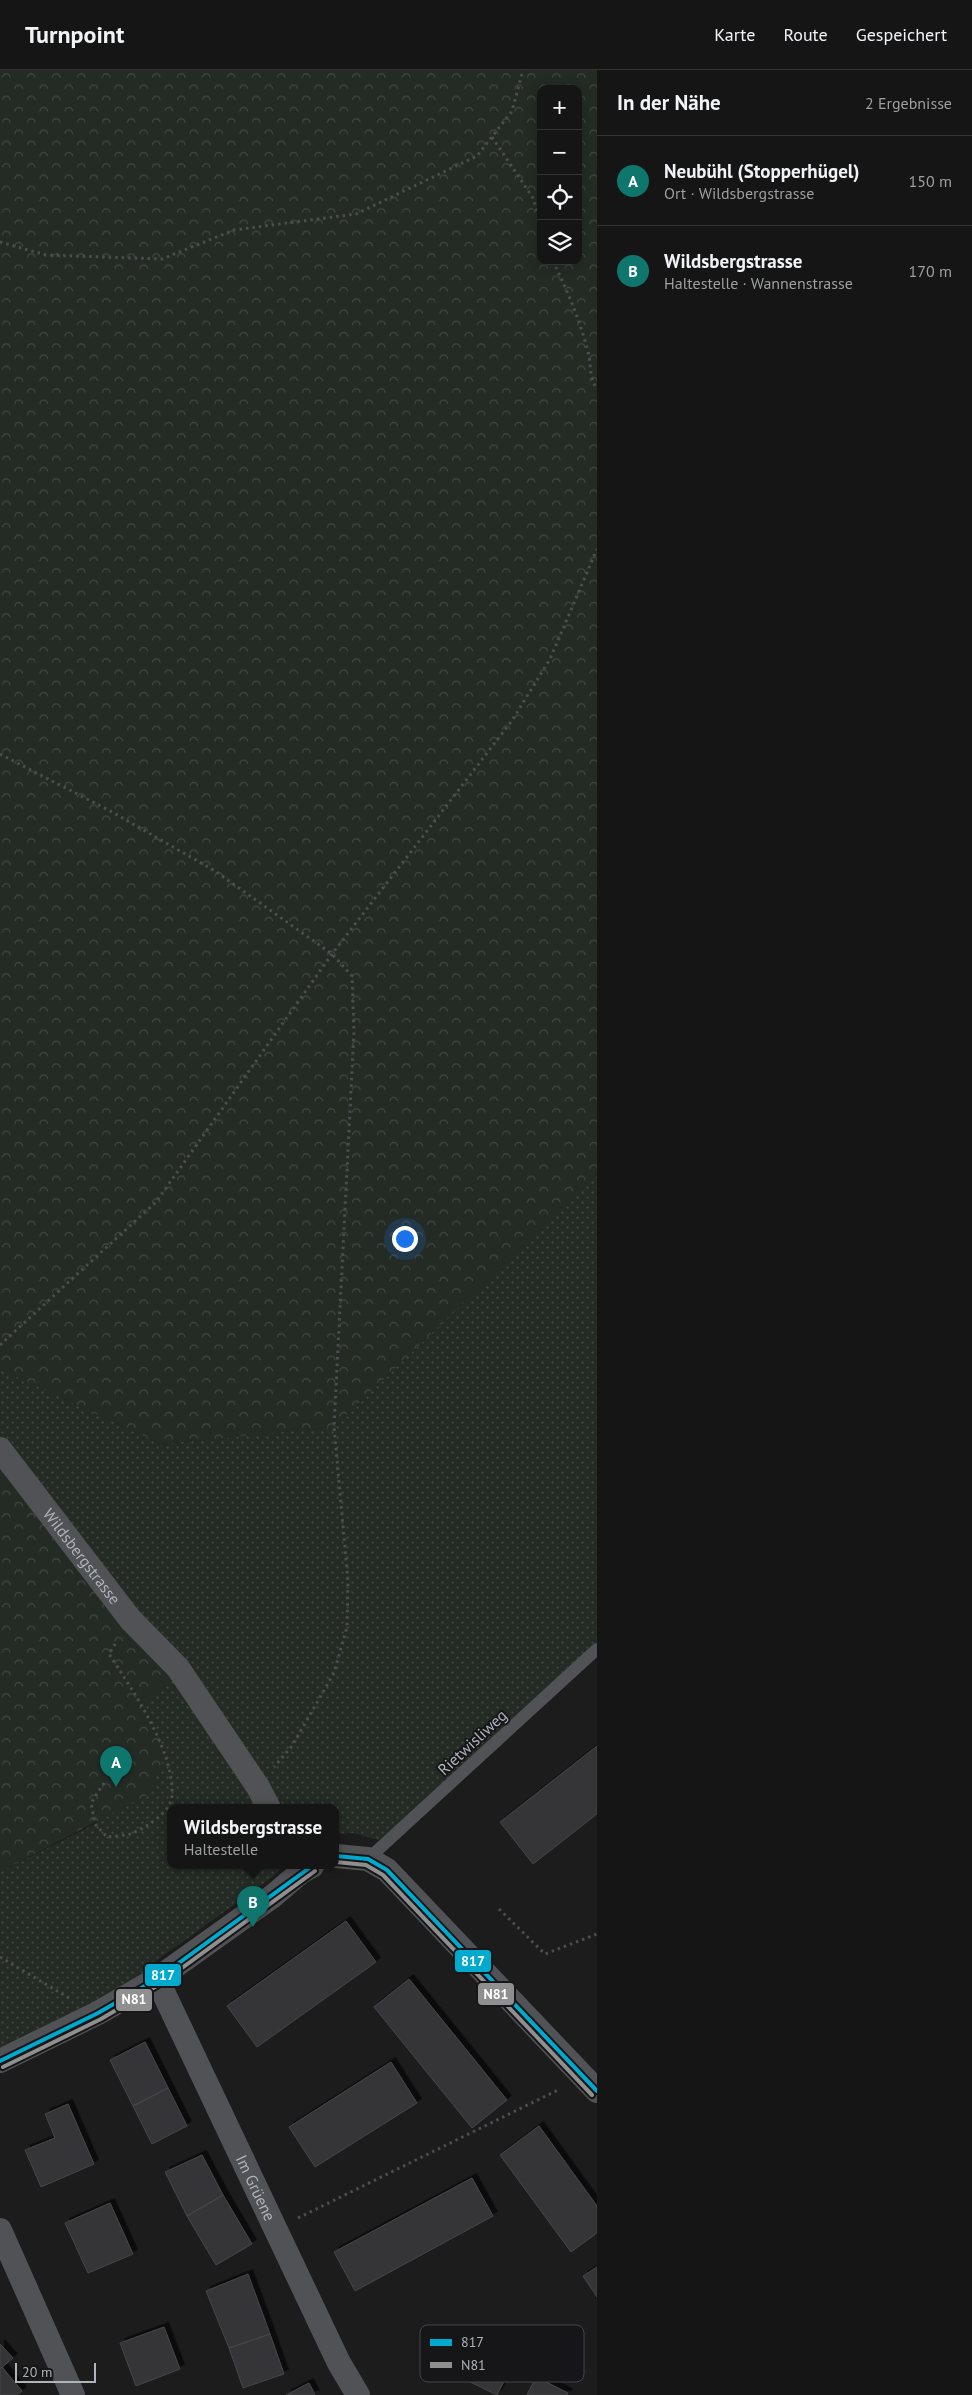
<!DOCTYPE html>
<html lang="de">
<meta charset="utf-8">
<style>
body{margin:0;font-family:"PT Sans",sans-serif;background:#222;color:#f1f3f6}
.controls{position:absolute;right:15px;top:15px;display:grid;overflow:hidden;border-radius:10px;box-shadow:0 2px 12px #0003}
.controls button{width:45px;height:45px;display:grid;place-items:center;padding:0;border:0;border-bottom:1px solid #343434;background:#151515;color:#f1f3f6;font:25px sans-serif}
.scale{position:absolute;left:15px;bottom:12px;width:81px;box-sizing:border-box;padding-left:5px;border:2px solid #afb4bb;border-top:0;font-size:14px;line-height:18px;white-space:nowrap;color:#afb4bb;-webkit-text-stroke:4px #161618;paint-order:stroke}
.you{position:absolute;left:404px;top:1168px;width:18px;height:18px;margin:-12px;border:4px solid #fff;border-radius:50%;background:#1a73e8;box-shadow:0 0 0 8px #1a73e833}
.badge{display:grid;place-items:center;width:32px;height:32px;border-radius:50%;background:#0f766e;color:#fff;font-size:16px;font-weight:700}
.pin{position:absolute;translate:-50% -41px;filter:drop-shadow(0 1px 2px #0008)}
.pin::after{content:'';position:absolute;top:26px;width:18px;height:15px;background:inherit;clip-path:polygon(0 0,100% 0,50% 100%)}
.popup{position:absolute;left:167px;top:1734px;width:172px;height:65px;box-sizing:border-box;display:grid;place-content:center;border-radius:10px;background:#151515;filter:drop-shadow(0 1px 4px #0005);font-size:16px;white-space:nowrap;color:#9d9fa0}
.popup b{font-size:19px;color:#f1f3f6}
.popup::after{content:'';position:absolute;left:50%;top:100%;margin-left:-10px;border:10px solid transparent;border-top-color:#151515}
.list{margin:0;padding:0;list-style:none}
h2{display:flex;justify-content:space-between;align-items:center;height:65px;margin:0;padding:0 20px;font-size:21px}
h2 small{font-size:16px;font-weight:400;color:#9d9fa0}
.list li{display:grid;grid-template-columns:32px 1fr auto;gap:15px;align-items:center;box-sizing:border-box;height:90px;padding:0 20px;border-top:1px solid #343434}
.list b{display:block;font-size:19px;white-space:nowrap}
.list p{margin:0;font-size:16px;white-space:nowrap;color:#9d9fa0}
.list em{font-size:16px;font-style:normal;color:#9d9fa0}
.icon{flex:none;width:28px;height:28px;fill:none;stroke:currentColor;stroke-width:2;stroke-linecap:round;stroke-linejoin:round}
.map{position:relative;flex:none;width:597px;height:2325px;overflow:hidden}
header{display:flex;align-items:center;gap:30px;box-sizing:border-box;height:70px;padding:0 25px;background:#151515;border-bottom:1px solid #343434}
header strong{font-size:24px}
nav{display:flex;gap:28px;margin-inline-start:auto;font-size:18px}
main{display:flex}
aside{flex:1;background:#151515}
.map>svg:first-child{display:block}
.grass{fill:url(#grass-dots)}
.forest{fill:url(#forest-crowns);fill-rule:evenodd}
.building{fill:#363637;stroke:#454648;filter:url(#shadow)}
.lines{fill:none;stroke-linecap:round;stroke-linejoin:round}
.path{stroke:#4c4d50;stroke-width:3;stroke-dasharray:2.5 4;stroke-linecap:butt}
.lane{stroke:#515255;stroke-width:12}
.street{stroke:#515255;stroke-width:24}
.bus-1-casing{stroke:#161618;stroke-width:8}
.bus-2-casing{stroke:#161618;stroke-width:8}
.bus-1{stroke:#00a9ce;stroke-width:4}
.bus-2{stroke:#8f8f8f;stroke-width:4}
.labels{text-anchor:middle;stroke-width:4;stroke-linejoin:round;paint-order:stroke}
.street-label{font-size:16px;fill:#afb4bb;stroke:#161618}
.key{fill:#161618;stroke:#444549;stroke-width:1}
.key-label{font-size:14px;fill:#afb4bb}
.line-badge{stroke:#161618;stroke-width:2}
.badge-label{font-size:14px;text-anchor:middle;font-weight:bold;fill:#fff}
</style>
<header>
<strong>Turnpoint</strong>
<nav><a>Karte</a><a>Route</a><a>Gespeichert</a></nav>
</header>
<main>
<div class="map">
<svg width="597" height="2325" viewBox="0 0 597 2325">
<defs>
<pattern id="grass-dots" width="8" height="8" patternUnits="userSpaceOnUse" patternTransform="scale(1.25)"><rect width="8" height="8" fill="#242b24"/><path d="M2 2h.1M6 6h.1" fill="none" stroke="#414742" stroke-width="1.8" stroke-linecap="round"/></pattern>
<pattern id="forest-crowns" width="20" height="18" patternUnits="userSpaceOnUse" patternTransform="scale(1.25)"><rect width="20" height="18" fill="#242b24"/><path d="M2 6a3 3 0 1 1 6 0M12 15a3 3 0 1 1 6 0" fill="none" stroke="#414742"/></pattern>
<filter id="shadow"><feDropShadow dx="4.5" dy="-4.5" stdDeviation="0" flood-color="#0009"/></filter>
</defs>
<rect width="100%" height="100%" fill="#1c1c1c"/>
<path class="grass" d="M597,1104v475l-183,168 -36,23 -25,-7 -17,1v-26h-166v58h113l-9,10 -118,85 -58,52 -98,48v-189l95,-48 71,-70 -24,-48 -142,-257v-80l161,75 173,-17z"/>
<path class="forest" d="M0,0h597v1104l-263,253 -173,17 -161,-75zM541,19h37v172h-37z
M0,1379l178,219 -36,38 24,48 -17,40 -149,78z"/>
<path class="building" d="M597,1676v68l-64,50 -33,-42z
M346,1851l30,41 -119,85 -30,-41z
M409,1909l98,121 -35,28 -98,-121z
M145,1972l23,46 -35,18 -23,-46z
M391,1992l26,41 -102,64 -26,-40z
M168,2018l19,38 -35,18 -19,-38z
M68,2034l26,60 -53,23 -16,-37 30,-12 -10,-24z
M539,2056l58,80v27l-26,19 -71,-97z
M202,2085l21,40 -36,21 -22,-44z
M472,2108l21,38 -138,75 -21,-39z
M223,2125l29,49 -36,21 -29,-49z
M110,2133l23,51 -45,19 -23,-50z
M597,2197v30l-14,-21z
M248,2204l22,60 -41,14 -23,-57z
M164,2257l16,42 -44,17 -16,-43z
M270,2264l14,40 -41,14 -14,-40z
M481,2269l35,18 -19,38 -35,-17z
M0,2274l13,14 -13,11z
M2,2297l20,24 -5,4h-17v-26z
M536,2307l32,16 -1,2h-40z
M309,2313l6,12h-29z"/>
<g class="lines">
<path class="path" d="M492,67l41,61 8,26
M0,172l46,13 116,4 72,-29 122,-16 121,-58 35,-45 11,-41
M553,191c14,29 26,57 34,87 5,15 1,28 10,41
M0,684l112,58 103,59 117,83 20,22 2,55 -20,396 14,154 -1,46 -13,46 -42,73 -18,21
M0,1275l156,-143 176,-248 179,-232 39,-63 47,-110
M104,1713l-13,20 4,21 12,13c7,-1 16,-1 23,-3 14,-5 42,-22 42,-39 2,-45 -39,-104 -63,-141l8,-13
M499,1839l46,45 52,-20
M0,1887l69,41
M298,2148l262,-129"/>
<path class="lane" d="M368,1789l229,-210"/>
<g class="street">
<path id="s1" d="M0,1379l130,170 48,49 80,119 11,21"/>
<path d="M336,1786l32,3 19,11 210,221"/>
<path id="s2" d="M157,1909l182,384 19,32"/>
<path d="M0,1991l98,-48 59,-34 116,-83 28,-24 11,-6"/>
<path d="M0,2160l73,165"/>
</g>
<g class="bus-1-casing">
<path id="bus-1" d="M336,1786l32,3 19,11 210,221
M0,1991l98,-48 59,-34 155,-113"/>
</g>
<g class="bus-2-casing">
<path id="bus-2" d="M336,1792l30,3 17,10 209,220
M3,1997l98,-48 59,-35 155,-113"/>
</g>
<use href="#bus-1" class="bus-1"/>
<use href="#bus-2" class="bus-2"/>
</g>
<g class="labels">
<g class="street-label">
<text dy="6" stroke="none"><textPath href="#s1" startOffset="135">Wildsbergstrasse</textPath></text>
<text transform="translate(472 1672) rotate(-43)" y="6">Rietwisliweg</text>
<text dy="6" stroke="none"><textPath href="#s2" startOffset="231">Im Grüene</textPath></text>
</g>
</g>
<rect x="420" y="2255" width="164" height="57" rx="8" class="key"/>
<rect x="430" y="2269" width="22" height="7" fill="#00a9ce"/>
<rect x="430" y="2292" width="22" height="6" fill="#8f8f8f"/>
<g class="key-label">
<text x="461" y="2277">817</text>
<text x="461" y="2300">N81</text>
</g>
<g class="line-badge">
<rect x="454" y="1879" width="38" height="24" rx="5" fill="#00a9ce"/>
<rect x="144" y="1893" width="38" height="24" rx="5" fill="#00a9ce"/>
<rect x="477" y="1912" width="38" height="24" rx="5" fill="#8f8f8f"/>
<rect x="115" y="1918" width="38" height="24" rx="5" fill="#8f8f8f"/>
</g>
<g class="badge-label">
<text x="473" y="1896">817</text>
<text x="163" y="1910">817</text>
<text x="496" y="1929">N81</text>
<text x="134" y="1934">N81</text>
</g>
</svg>
<div class="controls">
<button>+</button>
<button>−</button>
<button><svg class="icon" aria-label="locate" viewBox="0 0 24 24"><circle cx="12" cy="12" r="6"/><path d="M12 2v4M12 18v4M2 12h4M18 12h4"/></svg></button>
<button><svg class="icon" aria-label="layers" viewBox="0 0 24 24"><path d="M12 4l9 5-9 5-9-5zM3 14l9 5 9-5"/></svg></button>
</div>
<div class="scale">20 m</div>
<div class="you"></div>
<div class="pin badge" style="left:116px;top:1717px">A</div>
<div class="pin badge" style="left:253px;top:1857px">B</div>
<div class="popup"><b>Wildsbergstrasse</b>Haltestelle</div>
</div>
<aside>
<h2>In der Nähe<small>2 Ergebnisse</small></h2>
<ul class="list">
<li><span class="badge">A</span><div><b>Neubühl (Stopperhügel)</b><p>Ort · Wildsbergstrasse</p></div><em>150 m</em></li>
<li><span class="badge">B</span><div><b>Wildsbergstrasse</b><p>Haltestelle · Wannenstrasse</p></div><em>170 m</em></li>
</ul>
</aside>
</main>
